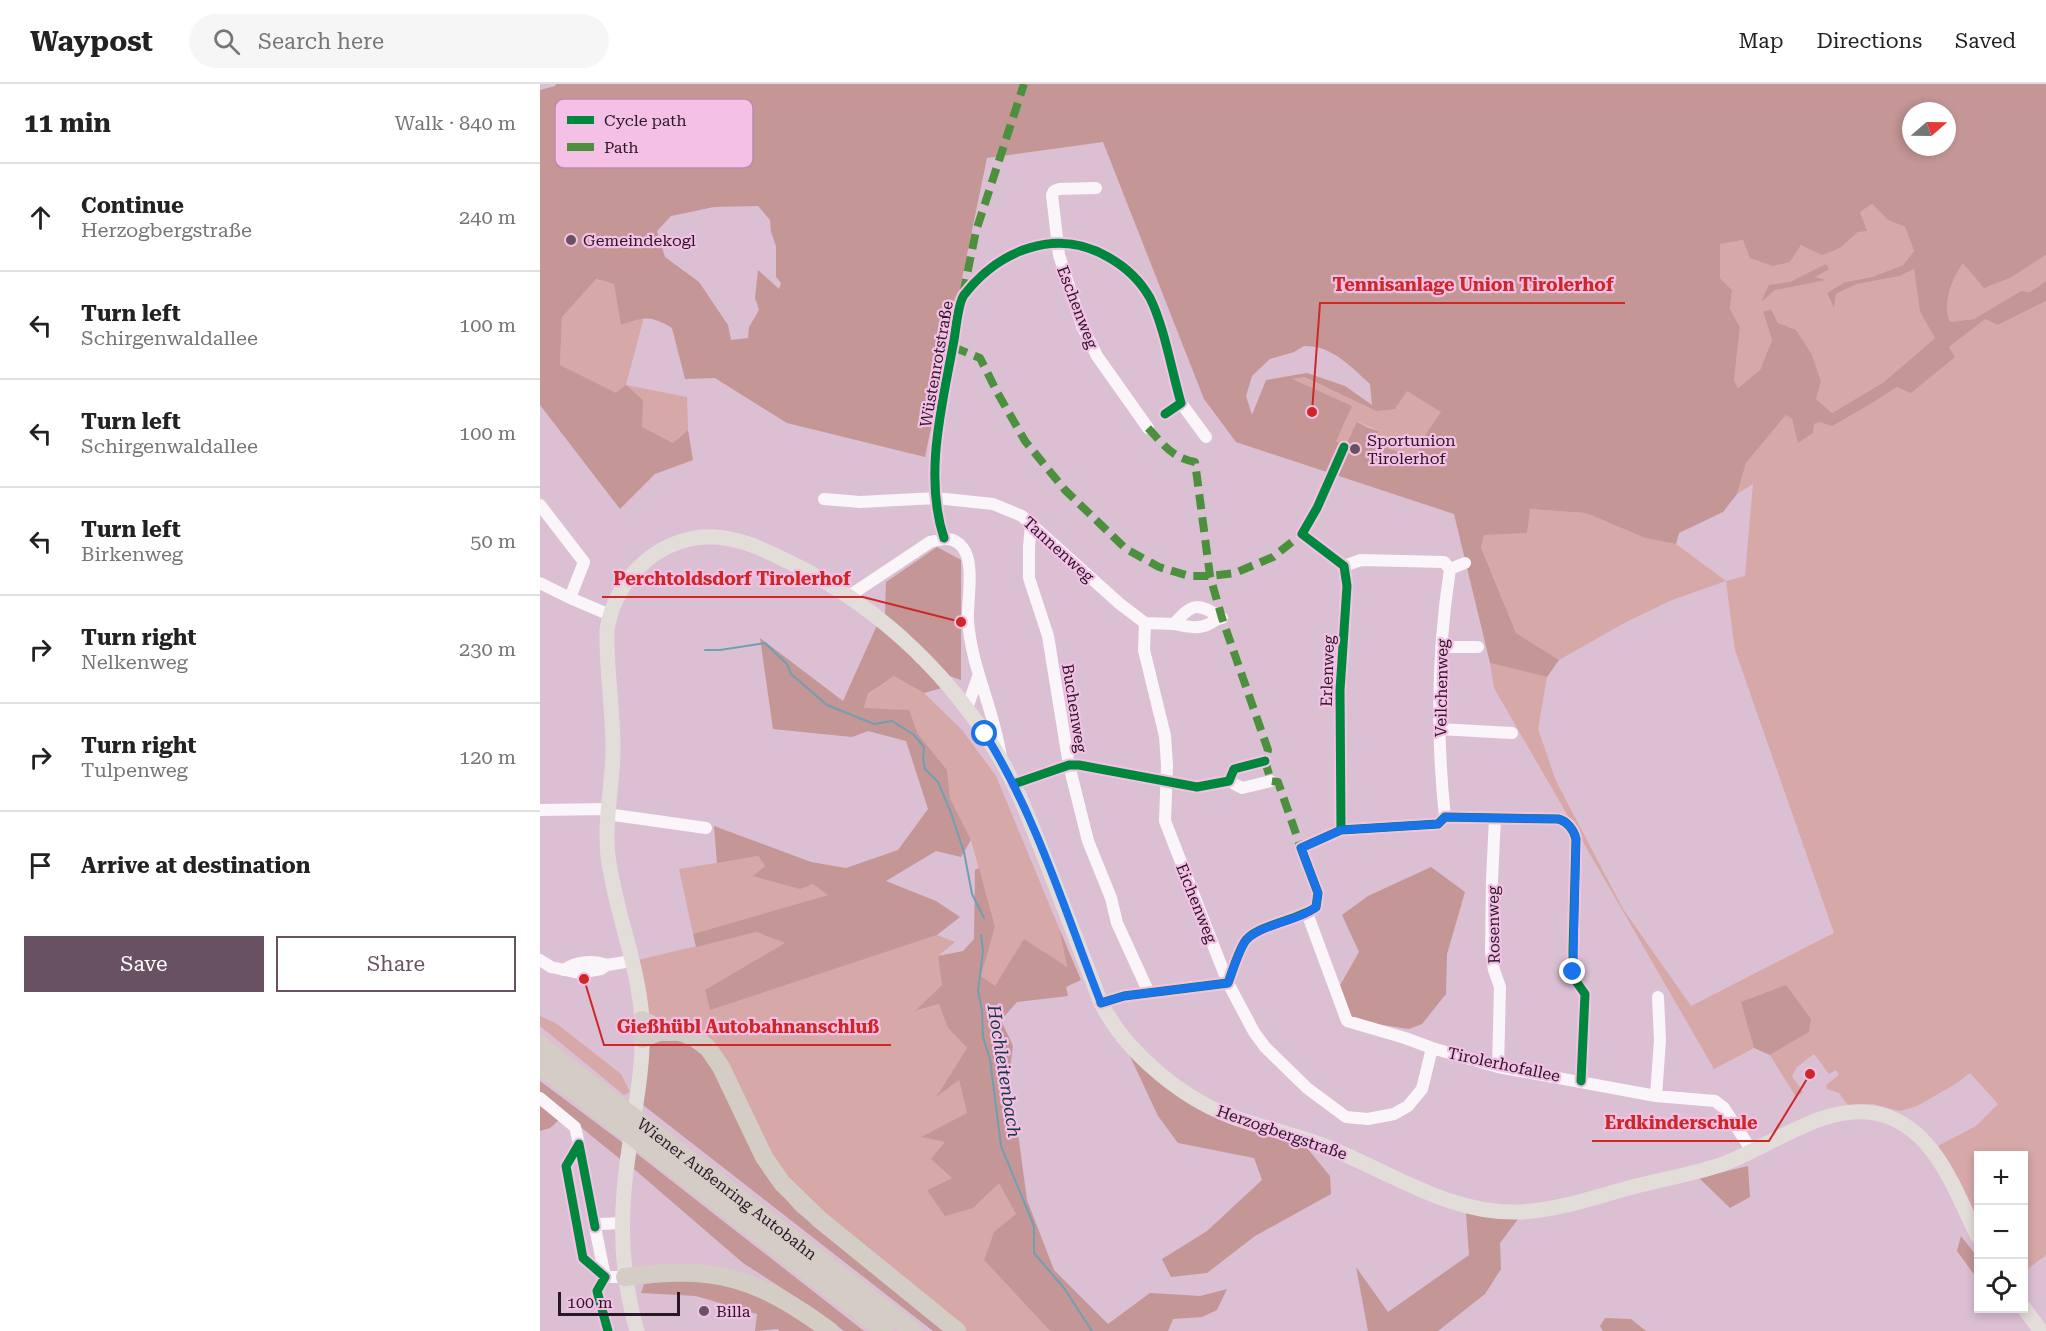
<!DOCTYPE html>
<meta charset="utf-8">
<style>
body{margin:0;font-family:"Roboto Serif",serif;background:#f6f6f6;color:#222}
.controls{position:absolute;right:18px;bottom:18px;display:grid;overflow:hidden;border-radius:0px;box-shadow:0 3px 9px #0003}
.controls button{width:54px;height:54px;display:grid;place-items:center;padding:0;border:0;border-bottom:2px solid #e0e0e0;background:#fff;color:#222;font:30px sans-serif}
.compass{position:absolute;left:1362px;top:18px;width:54px;height:54px;border-radius:50%;background:#fff;box-shadow:0 3px 9px #0003;rotate:70deg}
.scale{position:absolute;left:18px;bottom:15px;width:122px;box-sizing:border-box;padding-left:6px;border:3px solid #2a1725;border-top:0;font-size:16px;line-height:21px;white-space:nowrap;color:#2a1725;-webkit-text-stroke:4px #f4c0e6;paint-order:stroke}
.stop{position:absolute;width:18px;height:18px;margin:-14px;border:4px solid #1a73e8;border-radius:50%;background:#fff}
.stop.end{background:#1a73e8;border-color:#fff;box-shadow:0 2px 6px #0008}
.list{margin:0;padding:0;list-style:none}
h2{display:flex;justify-content:space-between;align-items:center;height:78px;margin:0;padding:0 24px;font-size:26px}
h2 small{font-size:20px;font-weight:400;color:#767676}
.list li{display:grid;grid-template-columns:39px 1fr auto;gap:18px;align-items:center;box-sizing:border-box;height:108px;padding:0 24px;border-top:2px solid #e0e0e0}
.list b{display:block;font-size:22px;white-space:nowrap}
.list p{margin:0;font-size:20px;white-space:nowrap;color:#767676}
.list em{font-size:20px;font-style:normal;color:#767676}
.actions{display:flex;gap:12px;padding:18px 24px}
.actions a{flex:1;padding:14px 0;border:2px solid #685262;border-radius:0px;text-align:center;font-size:21px;color:#685262}
.actions .main{background:#685262;color:#fff}
.icon{flex:none;width:33px;height:33px;fill:none;stroke:currentColor;stroke-width:2;stroke-linecap:round;stroke-linejoin:round}
.map{position:relative;flex:none;width:1506px;height:1247px;overflow:hidden}
header{display:flex;align-items:center;gap:36px;box-sizing:border-box;height:84px;padding:0 30px;background:#fff;border-bottom:2px solid #e0e0e0}
header strong{font-size:28px}
nav{display:flex;gap:33px;margin-inline-start:auto;font-size:21px}
.search{width:420px;height:54px;background:#f6f6f6;display:flex;align-items:center;gap:15px;box-sizing:border-box;padding:0 21px;border-radius:33px;color:#767676;font-size:22px}
main{display:flex}
aside{flex:1;background:#fff}
.map>svg:first-child{display:block}
.green{fill:#d7a8a8}
.forest{fill:#c49696;fill-rule:evenodd}
.lines{fill:none;stroke-linecap:round;stroke-linejoin:round}
.stream{stroke:#719fb2;stroke-width:2}
.minor{stroke:#faf5f8;stroke-width:12}
.major{stroke:#e3ddda;stroke-width:15}
.highway{stroke:#d3cdc5;stroke-width:18}
.quiet{stroke:#4c903e;stroke-width:8;stroke-dasharray:15 8;stroke-linecap:butt}
.cycleway-casing{stroke:#f4c0e6;stroke-width:13}
.cycleway{stroke:#00873e;stroke-width:9}
.route{stroke:#1a73e8;stroke-width:8}
.poi-dot{fill:#685262;stroke:#f4c0e6;stroke-width:2}
.labels{text-anchor:middle;stroke-width:4.5;stroke-linejoin:round;paint-order:stroke}
.poi-label{font-size:16px;fill:#2a1725;stroke:#f4c0e6;text-anchor:start}
.street-label{font-size:16px;fill:#2a1725;stroke:#f4c0e6}
.water-label{font-size:18px;font-style:italic;fill:#133841;stroke:#f4c0e6}
.key{fill:#f4c0e6;stroke:#b78dac;stroke-width:1.5}
.key-label{font-size:16px;fill:#2a1725}
.leader{fill:none;stroke:#cd2728;stroke-width:2}
.callout-dot{fill:#cd2728;stroke:#f4c0e6;stroke-width:2}
.callout-label{font-size:18px;text-anchor:middle;font-weight:bold;fill:#cd2728;stroke:#f4c0e6;stroke-width:4.5;stroke-linejoin:round;paint-order:stroke}
</style>
<header>
<strong>Waypost</strong>
<div class="search"><svg class="icon" aria-label="search" viewBox="0 0 24 24"><circle cx="10" cy="10" r="6"/><path d="M15 15l6 6"/></svg>Search here</div>
<nav><a>Map</a><a>Directions</a><a>Saved</a></nav>
</header>
<main>
<aside>
<h2>11 min<small>Walk · 840 m</small></h2>
<ul class="list">
<li><svg class="icon" aria-label="ahead" viewBox="0 0 24 24"><path d="M12 20V5M6 11l6-6 6 6"/></svg><div><b>Continue</b><p>Herzogbergstraße</p></div><em>240 m</em></li>
<li><svg class="icon" aria-label="left" viewBox="0 0 24 24"><path d="M17 20v-9H6M10 6l-5 5 5 5"/></svg><div><b>Turn left</b><p>Schirgenwaldallee</p></div><em>100 m</em></li>
<li><svg class="icon" aria-label="left" viewBox="0 0 24 24"><path d="M17 20v-9H6M10 6l-5 5 5 5"/></svg><div><b>Turn left</b><p>Schirgenwaldallee</p></div><em>100 m</em></li>
<li><svg class="icon" aria-label="left" viewBox="0 0 24 24"><path d="M17 20v-9H6M10 6l-5 5 5 5"/></svg><div><b>Turn left</b><p>Birkenweg</p></div><em>50 m</em></li>
<li><svg class="icon" aria-label="right" viewBox="0 0 24 24"><path d="M7 20v-9h11M14 6l5 5-5 5"/></svg><div><b>Turn right</b><p>Nelkenweg</p></div><em>230 m</em></li>
<li><svg class="icon" aria-label="right" viewBox="0 0 24 24"><path d="M7 20v-9h11M14 6l5 5-5 5"/></svg><div><b>Turn right</b><p>Tulpenweg</p></div><em>120 m</em></li>
<li><svg class="icon" aria-label="arrive" viewBox="0 0 24 24"><path d="M6 21V4h12l-3 4 3 4H6"/></svg><div><b>Arrive at destination</b></div></li>
</ul>
<div class="actions"><a class="main">Save</a><a>Share</a></div>
</aside>
<div class="map">
<svg width="1506" height="1247" viewBox="0 0 1506 1247">
<rect width="100%" height="100%" fill="#dbbfd3"/>
<path class="green" d="M1332,120l16,16 17,7 9,24 -11,14 -31,12 -27,5 -18,11 7,13 2,-12 21,-10 43,-8 14,-7 6,43 15,26 -51,44 -52,31 -16,-14 5,-17 -43,-59 -7,-14 -8,4 9,27 -12,30 -22,18 -4,-8 6,-53 -10,-18 2,-19 -12,-12v-34l23,-4 47,22 11,-17 39,3 18,-16 2,-20z
M1506,171v26l-16,11 -9,-1 -47,28 -24,3c-6,-20 1,-42 13,-59l49,14z
M55,195l19,5 30,33 -18,68 61,12 1,33 -15,13 -32,-16 2,-27 -17,-14 -10,8 -56,-29 2,-48z
M1506,217v954l-22,17v-116h-46v69l-40,-79 38,-20 22,-22 -28,-31 -13,10 -40,23 -17,5 -27,-7 -25,1 -9,-12 -12,-4 -1,-4 13,-10 -3,-5 -7,4 -15,-20 -17,13 -5,9 11,16 -7,5 -26,-42 39,-23 -67,-30 12,46 -40,21 -220,-381 -4,-25 57,14 -9,52 18,52 67,128 68,97 143,-73 -99,-283 -9,-69 -54,19 -46,22 -67,38 -43,-27 -35,-87 3,-11 46,-26 56,4 59,25 31,6 50,37 19,-5 8,-92 -16,10 9,-31 40,-48 6,4 6,23 16,-18 58,-21 25,-16 58,-30 -6,-10 36,-29 13,7z
M763,293l73,34 31,-21 35,22 -19,26 -7,21 -41,-15 4,-13 -21,-9 -12,23 -10,-4 -45,-62z
M354,592l30,17 38,37 34,46 63,152 8,40 -72,18 -14,-10 14,-49 -24,-87 -21,-42 -3,-28 -29,-36 -10,-24 -44,-1 4,-14z
M218,772l7,10 -12,10 60,8 15,11 -135,39 -14,-65z
M216,848l29,11 -79,47 4,19 227,-74 18,7 -17,14 4,29 -26,26 24,-7 8,24 19,20 -30,47 22,-15 8,33 -45,24 23,5 7,36 -25,12 46,17 26,-25 17,32 -22,19 -10,27 66,71h-83l-140,-115 -39,-36 -24,-41 -36,-71 -78,-50 -12,-58z
M0,932l17,8 64,50 9,18 -6,3 -84,-69z"/>
<path class="forest" d="M16,0h1490v171l-34,22 -28,11 -21,-25c-12,17 -20,40 -13,59l24,-3 47,-28 9,1 16,-11v20l-48,24 -13,-6 -36,28 6,10 -44,36 -14,-6 -25,16 -40,23 -12,-4 -6,2 -1,9 -15,10 -6,-24 -6,-4 -40,48 -9,31 -14,18 -44,21 -3,11 -31,-6 -59,-25 -56,-4 -3,24 -43,2 -3,12 35,86 43,27 -12,17 -57,-14 -36,-149 -218,-72 -32,-43 -101,-257 -116,16 -62,299 -138,-34 -72,-45 -30,1 -13,-51c-22,-13 -28,-11 -51,-3l-7,-41 -18,-5 -34,38 -2,48 56,28 10,-8 17,15 -1,27 31,16 15,-13 5,30 -38,14 -35,35 -80,-104v-315l15,-4zM1371,27h36v36h-36zM1332,120l16,16 17,7 9,24 -11,14 -31,12 -27,5 -18,11 7,15 2,-14 21,-10 43,-8 14,-7 6,43 15,26 -51,44 -52,31 -16,-14 5,-17 -9,-27 -16,-25 -18,-7 -7,-14 -8,3 9,28 -12,30 -22,18 -4,-8 6,-53 -10,-18 2,-19 -12,-12v-34l23,-4 7,18 23,8 17,-4 11,-17 21,10 18,-7 18,-16 9,-1 -7,-19zM218,122l12,14 1,12 5,14v31l5,6 -2,6 -21,-19 -3,28 4,12 -10,17 -1,11 -17,2 -3,-15 -29,-43 -34,-25 -8,-26 14,-15 43,-9zM764,262c28,-1 47,21 66,38l2,21 -27,-19 -38,-13 -41,7 -14,35 -6,-19 6,-20 18,-17 24,-7zM764,293l72,34 19,-2 12,-18 34,21 -18,26 -7,20 -41,-14 4,-13 -10,-3 -12,-6 -11,23 -10,-4 16,-35 -60,-27z
M1286,180l3,5 -14,8 11,3 -51,10 -14,12 8,-17 21,-3z
M397,463l24,13v120l-14,-5 -62,-61 1,-32z
M338,539l64,65 -18,5 -30,-17 -26,18 -4,14 45,2 9,24 29,36 3,28 21,42 -10,17 -25,-6 -50,30 50,20 24,16 -23,18 -227,75 -5,-20 80,-47 -29,-11 -60,15 -3,-13 135,-39 -15,-11 -13,5 -47,-13 12,-10 -7,-10 -41,7 -3,-37 97,36 35,6 52,-18 30,-41 -22,-68 -38,-10 -16,6 -79,-8 -13,-91 83,63z
M891,783l34,25 -18,62 -1,40 -24,30 -13,5 -46,-7 -15,-7 -9,-28 20,-35 -17,-37 26,-19z
M439,784l16,59 -14,49 14,10 29,-47 43,28 -8,-39 22,52 -15,7 2,9 -51,6 -16,18 12,26 -8,58 12,22 10,74 27,70 54,54 42,-31 50,3 27,-7 -10,21 -15,7 -29,2 -5,12h-118l-66,-71 10,-28 22,-18 -17,-31 -26,25 -28,8 -18,-26 25,-12 -21,-19 14,-17 -24,-5 46,-24 -8,-33 -23,17 31,-49 -19,-20 -9,-24 -24,7 27,-26 -4,-29 25,-5 11,-12 1,-69z
M1246,901l25,34 -2,13 -39,23 -16,-7 -13,-46z
M121,957h19l20,10 15,21 52,105 29,34 151,120h-14l-290,-226 5,-61z
M589,970l55,46 123,48 23,28 1,18 -76,42 -48,37 -36,4 -9,-18 45,-28 55,-51 -8,-22 -76,-15 -20,-27z
M0,997l83,62 -3,16 -80,-65z
M0,1019l19,17 -9,8 -10,3z
M96,1069l228,178h-20l-28,-21 -73,-47 -109,-94z
M1208,1082l2,31 -20,11 -31,-30z
M926,1129l52,6 -18,24 1,26 -16,25 -47,37h-70l-12,-64 32,45 81,-57z
M1421,1152l17,22v22l-21,-29z
M144,1195l37,4 40,14 60,34h-42l-1,-2 -23,2 2,-17 -61,-18 -55,-3 3,-9z
M1065,1234l26,1 15,12h-43l-3,-5z"/>
<g class="lines">
<path class="stream" d="M165,566h15l45,-7 22,21 4,10 36,31 47,19 18,-3 22,14 10,12 -1,12 2,10 13,13 13,31 13,39 8,42 12,24
M441,851l2,16 -5,40 4,19 1,27 7,22 11,87 33,80v27l30,35 28,43"/>
<path class="minor" d="M556,104l-37,1 -5,2 -2,4 7,60 23,71 15,30 51,72
M641,319l25,34
M284,415l36,3 76,-4 57,6 29,12 98,88 25,19 29,1c19,-22 24,-21 48,-6
M0,421l44,57 -14,36
M491,440l-2,23v31l19,58 21,129 19,76 23,57 6,25 32,70
M404,454c-21,-63 -1,-136 10,-198 2,-11 4,-37 10,-45 35,-45 92,-68 144,-38 18,10 32,23 42,41 14,28 22,74 31,105l-16,11
M804,482l17,-6 83,2 6,7c-13,84 -14,164 -5,248
M910,485l15,-6
M0,499l30,15 40,17
M309,512l81,-54c13,-4 24,-6 33,6 12,15 4,53 5,72 3,48 27,91 33,138
M605,539l-1,27 21,86 2,29 -2,56 63,162 26,49 11,15 42,41 39,29 22,2 26,-5 14,-8 14,-17 10,-41
M634,540c11,2 24,6 35,0 6,-3 6,-5 13,-6
M901,563h37
M427,624l11,-31
M899,645l73,4
M689,697l13,7 29,-7
M474,700l55,-19h10l118,22 32,-6 5,-12 31,-8
M0,726l67,-1
M67,730l99,14
M955,734l-3,62 -1,72 3,18 6,17 -2,80
M801,746l-1,-140 7,-104 -3,-20 -42,-32 15,-26 27,-61
M767,829l40,108 58,17 27,10 66,19 158,29 59,5 9,7 28,43
M0,876l11,7 28,6 22,-4 6,-4 24,-4
M24,886c13,-9 29,-10 43,-5
M561,919l23,-7 104,-13c5,-13 9,-28 16,-40 10,-18 54,-22 72,-36l2,-14 -17,-45 40,-18 97,-6 7,-7 113,2c9,2 16,11 18,20l-3,111v27l12,17 -4,87
M1116,1012l4,-56 -2,-43
M0,1014l35,29 4,17
M82,1139l-22,1 -5,3 10,50h20
M55,1143l-16,-83 -13,22 17,92 22,19 -8,14 11,40"/>
<path class="major" d="M1484,1224l17,23
M97,1247c-13,-45 -17,-92 -13,-139 4,-57 21,-114 18,-171 -3,-56 -27,-109 -34,-165 -4,-36 5,-72 5,-108 0,-40 -7,-79 -6,-118 7,-44 39,-81 83,-91 39,-9 78,12 111,29 84,44 153,111 200,192 19,33 32,69 46,104 18,46 36,92 54,139 24,48 79,94 129,113 24,9 49,15 74,23 73,22 137,76 216,73 40,-2 78,-16 116,-26 28,-7 57,-12 84,-21 47,-16 103,-62 154,-52 60,11 80,76 104,124"/>
<g class="highway">
<path d="M102,936l21,10 13,1 16,5 16,12 13,19 43,90 18,26 37,36 138,112"/>
<path d="M102,955l21,-9"/>
<path id="s1" d="M0,961l373,286"/>
<path d="M0,981l344,266"/>
<path d="M85,1193c91,-12 131,0 205,54"/>
</g>
<path class="quiet" d="M423,210l13,-63 48,-147
M413,263l27,11 17,34 28,49 40,49 61,59 33,18 30,9h21l25,-3 38,-16 29,-23
M608,344c16,17 23,29 47,34l15,114 12,42 46,132 -3,11 6,20 7,1 23,66"/>
<g class="cycleway-casing">
<path id="cycleway" d="M404,454c-21,-63 -1,-136 10,-198 2,-11 4,-37 10,-45 35,-45 92,-68 144,-38 18,10 32,23 42,41 14,28 22,74 31,105l-16,11
M474,700l55,-19h10l118,22 32,-6 5,-12 31,-8
M801,746l-1,-140 7,-104 -3,-20 -42,-32 15,-26 27,-61
M561,919l23,-7 104,-13c5,-13 9,-28 16,-40 10,-18 54,-22 72,-36l2,-14 -17,-45 40,-18 97,-6 7,-7 113,2c9,2 16,11 18,20l-3,111v27l12,17 -4,87
M55,1143l-16,-83 -13,22 17,92 22,19 -8,14 11,40"/>
</g>
<use href="#cycleway" class="cycleway"/>
</g>
<g class="lines">
<path class="route" d="M445,650c51,81 81,180 116,269l23,-7 104,-13c5,-13 9,-28 16,-40 10,-18 54,-21 72,-36l2,-14 -17,-45 40,-18 97,-6 7,-7 113,2c9,2 16,11 18,20l-3,133"/>
</g>
<g class="poi-dot">
<circle cx="31" cy="156" r="6"/>
<circle cx="815" cy="365" r="6"/>
<circle cx="164" cy="1227" r="6"/>
</g>
<g class="labels">
<g class="poi-label">
<text x="43" y="162">Gemeindekogl</text>
<text x="827" y="362">Sportunion<tspan x="827" dy="18">Tirolerhof</tspan></text>
<text x="176" y="1233">Billa</text>
</g>
<g class="street-label">
<text transform="translate(538 223) rotate(69)" y="6">Eschenweg</text>
<text transform="translate(396 280) rotate(-80)" y="6">Wüstenrotstraße</text>
<text transform="translate(519 465) rotate(42)" y="6">Tannenweg</text>
<text transform="translate(787 587) rotate(-88)" y="6">Erlenweg</text>
<text transform="translate(901 604) rotate(-89)" y="6">Veilchenweg</text>
<text transform="translate(535 624) rotate(81)" y="6">Buchenweg</text>
<text transform="translate(657 819) rotate(68)" y="6">Eichenweg</text>
<text transform="translate(953 841) rotate(-91)" y="6">Rosenweg</text>
<text transform="translate(964 980) rotate(12)" y="6">Tirolerhofallee</text>
<text transform="translate(742 1048) rotate(19)" y="6">Herzogbergstraße</text>
<text dy="6" stroke="none"><textPath href="#s1" startOffset="236">Wiener Außenring Autobahn</textPath></text>
</g>
<g class="water-label">
<text transform="translate(464 987) rotate(81)" y="6">Hochleitenbach</text>
</g>
</g>
<rect x="15" y="15" width="198" height="69" rx="9" class="key"/>
<rect x="27" y="32" width="27" height="8" fill="#00873e"/>
<rect x="27" y="59" width="27" height="8" fill="#4c903e"/>
<g class="key-label">
<text x="64" y="42">Cycle path</text>
<text x="64" y="69">Path</text>
</g>
<path class="leader" d="M772 328L780 219H1085M421 538L323 513H62M44 895L64 961H351M1270 990L1229 1057H1052"/>
<g class="callout-dot">
<circle cx="772" cy="328" r="6"/>
<circle cx="421" cy="538" r="6"/>
<circle cx="44" cy="895" r="6"/>
<circle cx="1270" cy="990" r="6"/>
</g>
<g class="callout-label">
<text x="933" y="207">Tennisanlage Union Tirolerhof</text>
<text x="192" y="501">Perchtoldsdorf Tirolerhof</text>
<text x="208" y="949">Gießhübl Autobahnanschluß</text>
<text x="1141" y="1045">Erdkinderschule</text>
</g>
</svg>
<div class="controls">
<button>+</button>
<button>−</button>
<button><svg class="icon" aria-label="locate" viewBox="0 0 24 24"><circle cx="12" cy="12" r="6"/><path d="M12 2v4M12 18v4M2 12h4M18 12h4"/></svg></button>
</div>
<svg class="compass" viewBox="-18 -18 36 36"><path d="M0-13l5 13h-10z" fill="#e53935"/><path d="M0 13l5-13h-10z" fill="#767676"/></svg>
<div class="scale">100 m</div>
<div class="stop" style="left:445px;top:650px"></div>
<div class="stop end" style="left:1033px;top:888px"></div>
</div>
</main>
